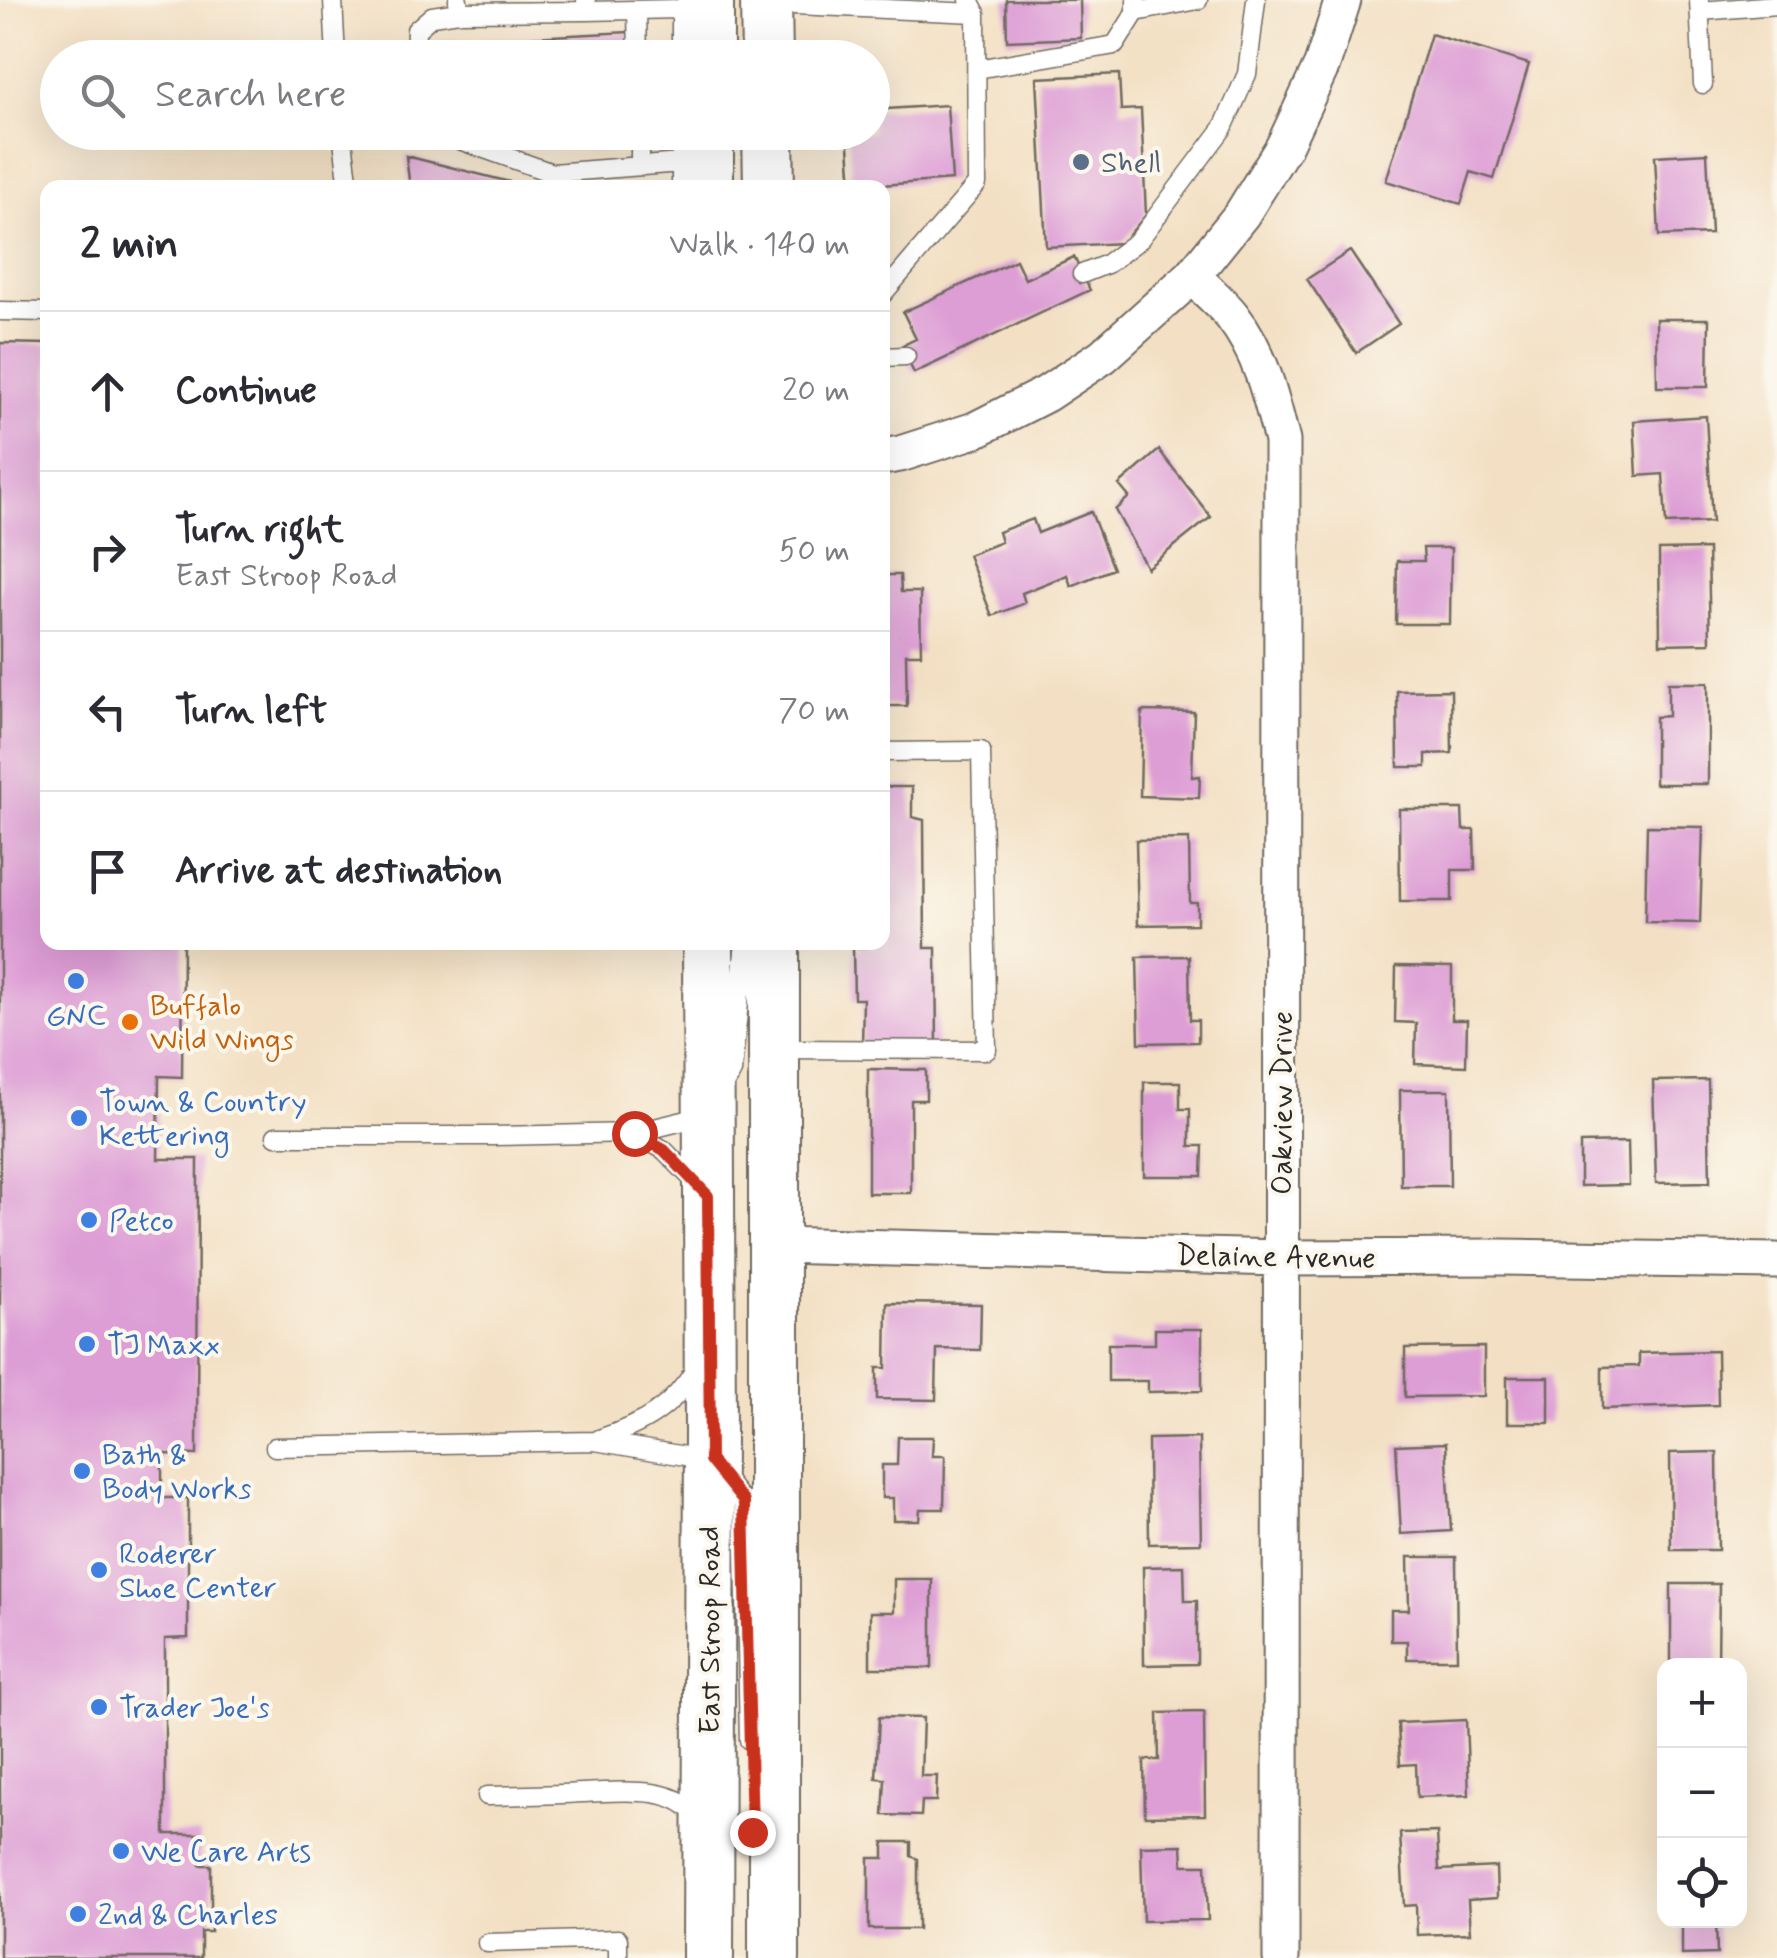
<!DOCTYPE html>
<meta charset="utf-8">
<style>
body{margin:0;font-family:Mynerve,sans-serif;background:#f7f7f7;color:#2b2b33}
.controls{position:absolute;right:30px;bottom:30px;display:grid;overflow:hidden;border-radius:20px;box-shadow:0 10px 40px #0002}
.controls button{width:90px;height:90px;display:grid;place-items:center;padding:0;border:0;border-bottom:2px solid #e1e1e2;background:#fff;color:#2b2b33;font:50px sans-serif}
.stop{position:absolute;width:30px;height:30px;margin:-22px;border:8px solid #c8321e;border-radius:50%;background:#fff}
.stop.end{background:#c8321e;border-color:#fff;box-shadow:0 2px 10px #0008}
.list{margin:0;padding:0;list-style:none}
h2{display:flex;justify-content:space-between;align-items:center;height:130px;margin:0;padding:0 40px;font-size:42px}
h2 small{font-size:32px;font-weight:400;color:#7c7c81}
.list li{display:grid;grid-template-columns:65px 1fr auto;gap:30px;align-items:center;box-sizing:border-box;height:160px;padding:0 40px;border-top:2px solid #e1e1e2}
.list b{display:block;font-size:38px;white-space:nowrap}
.list p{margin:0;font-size:32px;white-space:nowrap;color:#7c7c81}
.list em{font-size:32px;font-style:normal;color:#7c7c81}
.icon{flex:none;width:55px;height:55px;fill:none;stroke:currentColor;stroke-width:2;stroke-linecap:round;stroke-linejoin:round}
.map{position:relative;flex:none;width:1777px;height:1958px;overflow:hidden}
.search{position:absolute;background:#fff;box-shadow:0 10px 40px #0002;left:40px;top:40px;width:850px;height:110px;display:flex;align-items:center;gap:25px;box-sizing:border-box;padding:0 35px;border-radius:55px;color:#7c7c81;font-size:38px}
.panel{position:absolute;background:#fff;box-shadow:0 10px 40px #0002;left:40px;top:180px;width:850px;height:770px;border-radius:20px}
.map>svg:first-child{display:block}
.building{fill:#dd9dd5}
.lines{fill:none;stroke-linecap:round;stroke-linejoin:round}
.lane-casing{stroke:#716a61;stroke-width:21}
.street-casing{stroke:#716a61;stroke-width:39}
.secondary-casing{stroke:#716a61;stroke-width:54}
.lane{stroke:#fff;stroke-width:18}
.street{stroke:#fff;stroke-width:35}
.secondary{stroke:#fff;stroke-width:50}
.route{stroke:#c8321e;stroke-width:12}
.service-dot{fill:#5c6f8a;stroke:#fbf7ec;stroke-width:4}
.shop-dot{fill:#3f7fe0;stroke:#fbf7ec;stroke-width:4}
.food-dot{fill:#e8710a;stroke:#fbf7ec;stroke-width:4}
.labels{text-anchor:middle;stroke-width:8;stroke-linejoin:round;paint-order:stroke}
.service-label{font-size:30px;fill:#4e5e75;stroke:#fbf7ec;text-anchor:start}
.food-label{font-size:30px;fill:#c56008;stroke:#fbf7ec;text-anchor:start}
.shop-label{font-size:30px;fill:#366cbe;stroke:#fbf7ec;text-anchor:start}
.street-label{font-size:30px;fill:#2b2b2b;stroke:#fbf7ec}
</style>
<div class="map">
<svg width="1777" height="1958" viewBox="0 0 1777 1958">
<rect width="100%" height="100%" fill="#fbf7ec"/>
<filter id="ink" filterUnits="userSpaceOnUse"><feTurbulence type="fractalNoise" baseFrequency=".01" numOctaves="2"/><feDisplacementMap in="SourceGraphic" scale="20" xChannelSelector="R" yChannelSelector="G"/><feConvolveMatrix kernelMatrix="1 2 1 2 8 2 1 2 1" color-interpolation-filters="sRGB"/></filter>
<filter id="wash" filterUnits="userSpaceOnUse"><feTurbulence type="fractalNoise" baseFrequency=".0048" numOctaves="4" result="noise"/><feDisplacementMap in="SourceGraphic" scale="40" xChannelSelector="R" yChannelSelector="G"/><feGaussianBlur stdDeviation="2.25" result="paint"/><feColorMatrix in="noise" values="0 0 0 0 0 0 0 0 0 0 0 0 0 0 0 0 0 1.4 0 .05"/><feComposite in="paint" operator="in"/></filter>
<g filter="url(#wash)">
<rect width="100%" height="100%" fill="#f3e0c4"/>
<g id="blocks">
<path class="building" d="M1006,0h74l1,38 -74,3z
M629,32l1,26h-195v-16z
M1431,34l98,30 -35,115 -23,-7 -10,32 -75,-23z
M1119,74l2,36 20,-1 5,106 -24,28 -76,4 -9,-169z
M947,105l5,75 -100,7 -4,-55h24v-22z
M1707,153l4,81 -52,2 -4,-80z
M406,156l120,30v2h-116z
M1350,251l49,73 -43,29 -49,-74z
M1074,257l16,33 -176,83 -13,-27 15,-7 -13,-27 113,-52 9,19z
M1656,319h53l-1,68h-51z
M0,343l48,1v598h135l-1,135 -23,-1 -1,83h40l-1,296 -35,-1v44h26v140l-23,1v195h35v31h11v67h-10v26h-201z
M1706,416l6,106 -46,2 -3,-50 -26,2 -3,-55z
M1159,450l52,67 -64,51 -32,-58 14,-13 -10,-12z
M1091,512l22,57 -42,17 -4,-11 -45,18 3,10 -33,13 -24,-61 33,-13 -3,-10 35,-13 5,14z
M1423,548h28l-1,76h-54l1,-63h27z
M1708,549l2,94 -50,1 -1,-94z
M882,575h18l1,17h19l1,62h-15l1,52h-25z
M1668,683h40v101h-53v-67l13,-1z
M1451,690l1,63 -26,1v13h-28l-1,-76z
M1142,711l52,1 -2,65 8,-1 -1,22 -59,-2z
M882,787h30v30l12,3 1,128h11l1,99h-75l1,-48h-9l-1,-51 12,-1v-5h17z
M1399,809h63l1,21h11l1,40h-23v31h-52z
M1647,826l56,1 -3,96 -55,-1z
M1189,839l1,64h7v21l-59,1 -2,-85z
M1189,956l1,64h8v22l-59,1 -2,-86z
M1396,966l56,1v53h15l-1,46 -51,-2 1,-41 -21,-1z
M868,1069l58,1v30h-15v93h-43z
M1708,1080l2,102 -54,1 -3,-102z
M1144,1082h36v27h10v37h13l-1,30h-58z
M1400,1090h49l1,96h-49z
M1628,1142l1,43 -49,1v-43z
M887,1303l94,1 -1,46 -43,-1 -1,51 -59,-1v-31h9z
M1155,1329h47v62l-54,1v-11h-40v-37h47z
M1484,1347v49l-79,1v-49z
M1717,1351l1,54 -116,4v-42l37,-1v-13z
M1507,1377h42v46h-42z
M898,1437h35l-1,19h13l-1,53h-24l-1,11h-26v-22h-11v-33h15z
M1199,1438l2,105 -52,1 -1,-105z
M1446,1443l5,88 -50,3 -5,-89z
M1717,1452l1,98h-47l-1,-97z
M1408,1557h48l1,102h-50v-18h-16v-31h18z
M1184,1566l1,35h12v63l-53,1 -1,-98z
M894,1579h38v89h-62v-56h24z
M1671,1584h48l-1,82h-47z
M1204,1712l1,103 -60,1 -1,-56h15l-1,-47z
M879,1717l44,1 -2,58h16l-1,25h-14l-1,15 -38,-1 2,-36 -9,-1z
M1466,1720l3,75 -52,2 -1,-33 -16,1 -2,-42z
M1437,1832l2,38 57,-3 1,31 -29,2 2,33 -53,2 -1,-30 -12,1 -4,-73z
M884,1842h27v14l7,3v70h-49v-71h15z
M1182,1845l1,20h23l2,55 -65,1 -2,-75z
M1682,1920h34l1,34 -35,1z"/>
</g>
</g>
<g filter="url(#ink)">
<use href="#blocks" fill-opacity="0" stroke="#716a61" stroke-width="2.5"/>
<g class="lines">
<g class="lane-casing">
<path id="lane" d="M333,0l3,58
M458,0l1,12 128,-1
M1699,0l4,84
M586,1l1,10 94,-2
M772,4l204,9
M637,10l1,48
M1700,11l77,-6
M1136,12l62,-12
M415,58l1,-28 16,-14 27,-4
M681,58v-49l5,-5
M977,69l138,-24 21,-33v-12
M342,132l7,56
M437,132l115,41 129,-10
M640,132v34
M681,188v-56
M1082,274l25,-10 32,-24 84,-112 24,-54 9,-74
M882,295l95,-111 -1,-171 -7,-13
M0,311l48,1
M882,357l24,-1
M775,1049l212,1 -6,-299 -99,1
M728,1079l4,-7 13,-130
M634,1133l30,17 35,36
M276,1136h216l142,-3 70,-17
M599,1439c43,-14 74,-31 97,-71
M275,1447l320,-6 114,19 35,43 5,237
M487,1796c32,-1 63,-1 95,-3 34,-1 94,-10 116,25
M487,1943l131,-4v19"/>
</g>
<g class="street-casing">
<path id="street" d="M1192,276c13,13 29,26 40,40 29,37 39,81 50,125l-1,1517
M882,457l18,-3 75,-24 71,-36 57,-38 89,-80 50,-62 42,-68 38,-81 21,-65
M775,1245l506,13 220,-1 276,4"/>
</g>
<g class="secondary-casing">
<path id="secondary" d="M766,0l1,58
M708,58v-58
M768,132l1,56
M708,188v-56
M708,942l2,490 -2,526
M774,1958v-1016"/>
</g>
<use href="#lane" class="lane"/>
<use href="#street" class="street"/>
<use href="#secondary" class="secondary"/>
</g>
</g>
<g class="lines" filter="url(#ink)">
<path class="route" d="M634,1133l30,17 44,46 2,264 34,42 8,330"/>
</g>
<circle class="service-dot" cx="1081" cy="162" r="10"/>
<g class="shop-dot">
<circle cx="76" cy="981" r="10"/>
<circle cx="79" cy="1118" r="10"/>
<circle cx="89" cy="1220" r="10"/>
<circle cx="87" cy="1344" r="10"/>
<circle cx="82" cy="1471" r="10"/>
<circle cx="99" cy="1570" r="10"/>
<circle cx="99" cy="1707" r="10"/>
<circle cx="121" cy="1851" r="10"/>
<circle cx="78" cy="1914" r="10"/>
</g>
<circle class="food-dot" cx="130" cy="1022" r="10"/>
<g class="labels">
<g class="service-label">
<text x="1101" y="172">Shell</text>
</g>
<g class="food-label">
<text x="150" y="1015">Buffalo<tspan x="150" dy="34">Wild Wings</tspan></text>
</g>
<g class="shop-label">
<text x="76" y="1025" text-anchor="middle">GNC</text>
<text x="99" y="1111">Town &amp; Country<tspan x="99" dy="34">Kettering</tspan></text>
<text x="109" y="1230">Petco</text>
<text x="107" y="1354">TJ Maxx</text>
<text x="102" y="1464">Bath &amp;<tspan x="102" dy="34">Body Works</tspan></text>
<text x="119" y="1563">Roderer<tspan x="119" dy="34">Shoe Center</tspan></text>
<text x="119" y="1717">Trader Joe's</text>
<text x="141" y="1861">We Care Arts</text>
<text x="98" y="1924">2nd &amp; Charles</text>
</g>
<g class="street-label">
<text transform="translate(1281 1103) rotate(-90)" y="10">Oakview Drive</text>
<text transform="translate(1276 1256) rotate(1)" y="10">Delaine Avenue</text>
<text transform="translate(709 1630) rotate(-90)" y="10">East Stroop Road</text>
</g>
</g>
</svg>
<div class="controls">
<button>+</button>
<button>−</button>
<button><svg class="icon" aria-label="locate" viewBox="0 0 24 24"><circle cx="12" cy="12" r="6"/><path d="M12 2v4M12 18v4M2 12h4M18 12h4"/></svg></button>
</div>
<div class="stop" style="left:634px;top:1133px"></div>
<div class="stop end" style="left:752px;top:1832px"></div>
<div class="search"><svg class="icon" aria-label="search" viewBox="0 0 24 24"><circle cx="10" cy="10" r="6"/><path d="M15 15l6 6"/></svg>Search here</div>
<section class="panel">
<h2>2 min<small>Walk · 140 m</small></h2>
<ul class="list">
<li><svg class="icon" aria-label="ahead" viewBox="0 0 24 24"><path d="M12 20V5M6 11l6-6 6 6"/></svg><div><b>Continue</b></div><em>20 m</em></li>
<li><svg class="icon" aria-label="right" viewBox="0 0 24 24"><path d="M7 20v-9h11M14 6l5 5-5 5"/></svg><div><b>Turn right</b><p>East Stroop Road</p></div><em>50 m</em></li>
<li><svg class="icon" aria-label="left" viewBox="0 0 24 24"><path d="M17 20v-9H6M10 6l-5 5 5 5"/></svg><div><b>Turn left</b></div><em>70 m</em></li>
<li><svg class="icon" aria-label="arrive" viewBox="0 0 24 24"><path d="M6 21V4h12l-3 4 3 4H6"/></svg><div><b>Arrive at destination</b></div></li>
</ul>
</section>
</div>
